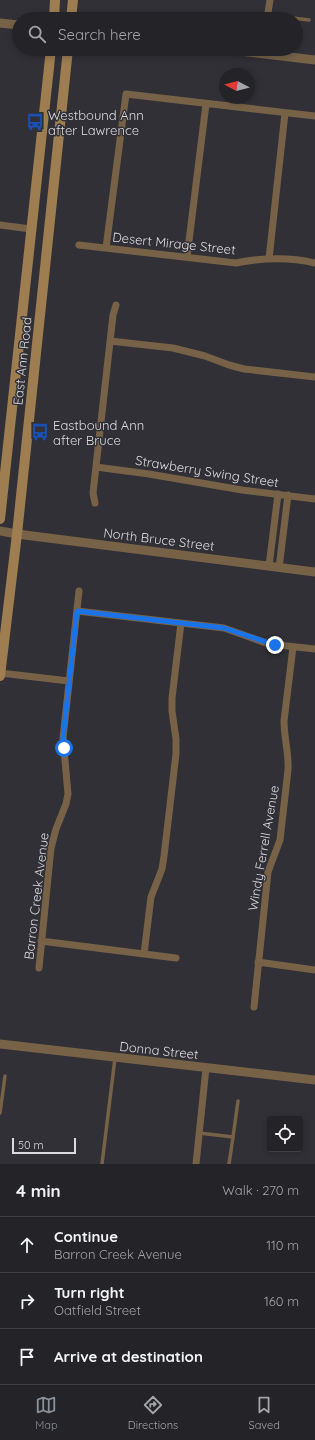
<!DOCTYPE html>
<meta charset="utf-8">
<style>
body{margin:0;font-family:Quicksand,sans-serif;background:#303034;color:#f1f3f6}
.controls{position:absolute;right:12px;bottom:12px;display:grid;overflow:hidden;border-radius:4px;box-shadow:0 2px 6px #0003}
.controls button{width:36px;height:36px;display:grid;place-items:center;padding:0;border:0;border-bottom:1px solid #414145;background:#242428;color:#f1f3f6;font:20px sans-serif}
.compass{position:absolute;left:219px;top:68px;width:36px;height:36px;border-radius:50%;background:#242428;box-shadow:0 2px 6px #0003;rotate:277deg}
.scale{position:absolute;left:12px;bottom:10px;width:64px;box-sizing:border-box;padding-left:4px;border:2px solid #dbdbdf;border-top:0;font-size:11px;line-height:14px;white-space:nowrap;color:#dbdbdf;-webkit-text-stroke:3px #303036;paint-order:stroke}
.stop{position:absolute;width:12px;height:12px;margin:-9px;border:3px solid #1a73e8;border-radius:50%;background:#fff}
.stop.end{background:#1a73e8;border-color:#fff;box-shadow:0 1px 4px #0008}
.list{margin:0;padding:0;list-style:none}
h2{display:flex;justify-content:space-between;align-items:center;height:52px;margin:0;padding:0 16px;font-size:17px}
h2 small{font-size:13px;font-weight:400;color:#a3a4a8}
.list li{display:grid;grid-template-columns:26px 1fr auto;gap:12px;align-items:center;box-sizing:border-box;height:56px;padding:0 16px;border-top:1px solid #414145}
.list b{display:block;font-size:15px;white-space:nowrap}
.list p{margin:0;font-size:13px;white-space:nowrap;color:#a3a4a8}
.list em{font-size:13px;font-style:normal;color:#a3a4a8}
.icon{flex:none;width:22px;height:22px;fill:none;stroke:currentColor;stroke-width:2;stroke-linecap:round;stroke-linejoin:round}
.map{position:relative;flex:none;width:315px;height:1164px;overflow:hidden}
.search{position:absolute;background:#242428;box-shadow:0 2px 6px #0003;left:12px;right:12px;top:12px;height:44px;display:flex;align-items:center;gap:10px;box-sizing:border-box;padding:0 14px;border-radius:22px;color:#a3a4a8;font-size:15px}
.sheet{height:220px;background:#242428}
nav{display:flex;justify-content:space-around;align-items:center;box-sizing:border-box;height:56px;border-top:1px solid #414145;background:#242428;font-size:11px;color:#a3a4a8}
nav a{display:grid;justify-items:center;gap:2px}
nav .on{color:#8c9099}
.map>svg:first-child{display:block}
.lines{fill:none;stroke-linecap:round;stroke-linejoin:round}
.service{stroke:#776247;stroke-width:3.5}
.minor{stroke:#776247;stroke-width:7}
.tertiary{stroke:#776247;stroke-width:9}
.secondary{stroke:#9e7e51;stroke-width:10}
.route{stroke:#1a73e8;stroke-width:5}
.labels{text-anchor:middle;stroke-width:3;stroke-linejoin:round;paint-order:stroke}
.poi-label{font-size:13px;fill:#dbdbdf;stroke:#303036;text-anchor:start}
.street-label{font-size:13px;fill:#dbdbdf;stroke:#303036}
</style>
<div class="map">
<svg width="315" height="1164" viewBox="0 0 315 1164">
<rect width="100%" height="100%" fill="#303036"/>
<g class="lines">
<path class="service" d="M268,15l41,5
M0,1113l5,-37
M199,1133l34,4 -4,27
M233,1137l5,-36
M102,1164l13,-106"/>
<path class="minor" d="M267,19l3,-19
M0,225l31,4
M79,245l157,18c25,-5 54,-6 79,0
M106,248l20,-154 189,22
M187,257l19,-153
M269,259l16,-146
M110,341l63,7 32,8 24,9 15,4 71,8
M96,467l53,7 93,16 73,9
M95,503l-2,-10 20,-178 3,-10
M269,566l9,-72
M279,568l9,-73
M77,611l147,17 45,16 46,5
M0,673l69,8
M41,941l135,17
M144,954l7,-57 11,-28 2,-13 12,-102v-15l-4,-28v-13l9,-75
M258,962l57,8
M39,968l12,-120 5,-19 10,-25 2,-10 -5,-56 16,-147
M254,1007l14,-135 12,-32 8,-70c1,-17 -4,-32 -4,-49l9,-74
M196,1164l10,-96"/>
<path class="tertiary" d="M0,23l19,2
M224,49l91,11
M0,531l17,3 298,38
M0,1044l315,36"/>
<path class="secondary" d="M54,19l1,-19
M71,19l2,-19
M0,519l51,-470
M0,676l17,-142 51,-485"/>
</g>
<g class="lines">
<path class="route" d="M64,748l-1,-10 14,-127 147,17 51,17"/>
</g>
<defs>
<g id="bus-bare" transform="scale(1.38)"><path d="M-5-6H5V4H4V6H2V4H-2V6H-4V4H-5ZM-3.5-4V0h7V-4ZM-3.5 1.2v1.5H-2V1.2ZM2 1.2v1.5H3.5V1.2Z" fill="#1a4fb4" stroke="#303036" stroke-width="2.5" paint-order="stroke"/></g>
</defs>
<g fill-rule="evenodd">
<use href="#bus-bare" x="35" y="122"/>
<use href="#bus-bare" x="40" y="432"/>
</g>
<g class="labels">
<g class="poi-label">
<text x="48" y="120">Westbound Ann<tspan x="48" dy="15">after Lawrence</tspan></text>
<text x="53" y="430">Eastbound Ann<tspan x="53" dy="15">after Bruce</tspan></text>
</g>
<g class="street-label">
<text transform="translate(174 243) rotate(6)" y="5">Desert Mirage Street</text>
<text transform="translate(22 361) rotate(-84)" y="5">East Ann Road</text>
<text transform="translate(207 471) rotate(9)" y="5">Strawberry Swing Street</text>
<text transform="translate(159 539) rotate(7)" y="5">North Bruce Street</text>
<text transform="translate(263 848) rotate(-80)" y="5">Windy Ferrell Avenue</text>
<text transform="translate(36 896) rotate(-83)" y="5">Barron Creek Avenue</text>
<text transform="translate(159 1050) rotate(6)" y="5">Donna Street</text>
</g>
</g>
</svg>
<div class="controls">
<button><svg class="icon" aria-label="locate" viewBox="0 0 24 24"><circle cx="12" cy="12" r="6"/><path d="M12 2v4M12 18v4M2 12h4M18 12h4"/></svg></button>
</div>
<svg class="compass" viewBox="-18 -18 36 36"><path d="M0-13l5 13h-10z" fill="#e53935"/><path d="M0 13l5-13h-10z" fill="#a3a4a8"/></svg>
<div class="scale">50 m</div>
<div class="stop" style="left:64px;top:748px"></div>
<div class="stop end" style="left:275px;top:645px"></div>
<div class="search"><svg class="icon" aria-label="search" viewBox="0 0 24 24"><circle cx="10" cy="10" r="6"/><path d="M15 15l6 6"/></svg>Search here</div>
</div>
<section class="sheet">
<h2>4 min<small>Walk · 270 m</small></h2>
<ul class="list">
<li><svg class="icon" aria-label="ahead" viewBox="0 0 24 24"><path d="M12 20V5M6 11l6-6 6 6"/></svg><div><b>Continue</b><p>Barron Creek Avenue</p></div><em>110 m</em></li>
<li><svg class="icon" aria-label="right" viewBox="0 0 24 24"><path d="M7 20v-9h11M14 6l5 5-5 5"/></svg><div><b>Turn right</b><p>Oatfield Street</p></div><em>160 m</em></li>
<li><svg class="icon" aria-label="arrive" viewBox="0 0 24 24"><path d="M6 21V4h12l-3 4 3 4H6"/></svg><div><b>Arrive at destination</b></div></li>
</ul>
</section>
<nav>
<a class="on"><svg class="icon" aria-label="map" viewBox="0 0 24 24"><path d="M3 6l6-2 6 2 6-2v14l-6 2-6-2-6 2zM9 4v14M15 6v14"/></svg>Map</a>
<a><svg class="icon" aria-label="directions" viewBox="0 0 24 24"><path d="M12 3l9 9-9 9-9-9zM9 14v-3h6M13 9l2 2-2 2"/></svg>Directions</a>
<a><svg class="icon" aria-label="saved" viewBox="0 0 24 24"><path d="M7 4h10v16l-5-4-5 4z"/></svg>Saved</a>
</nav>
